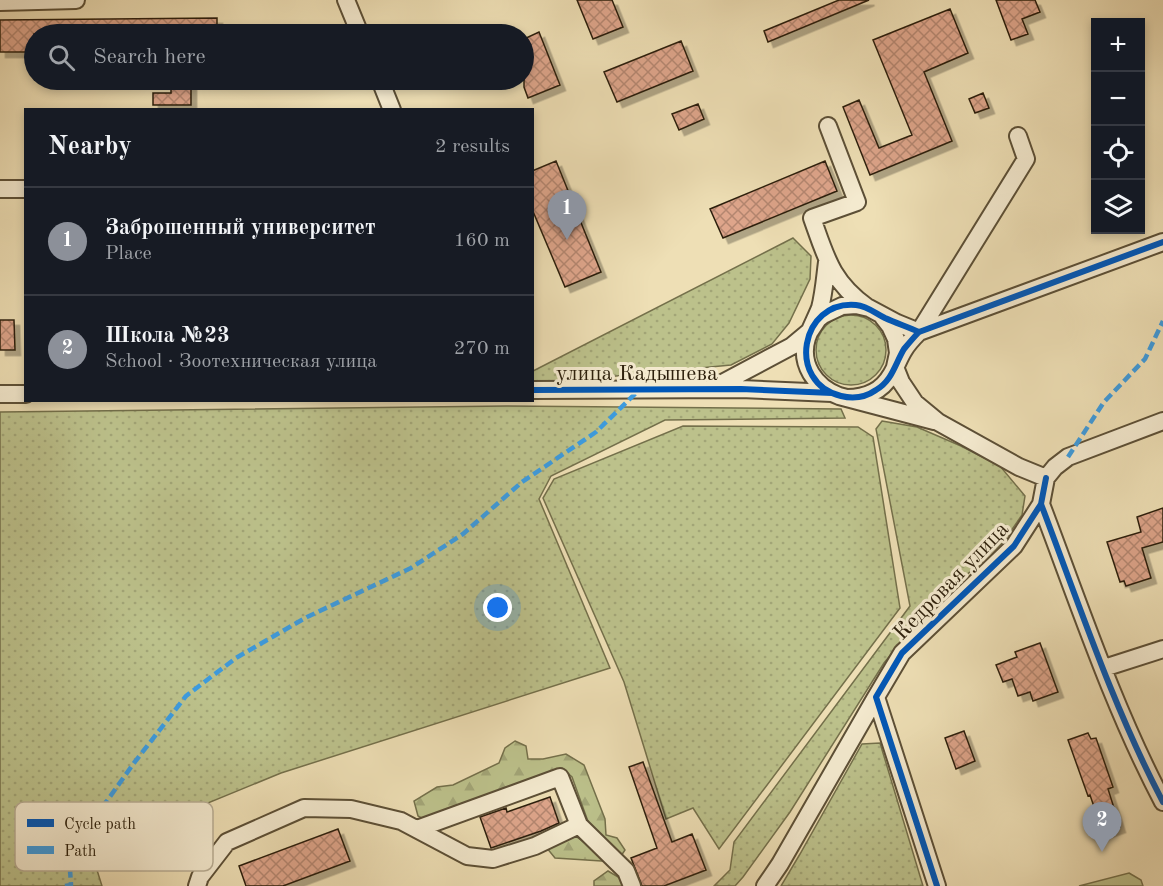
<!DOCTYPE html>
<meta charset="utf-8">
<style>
body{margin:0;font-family:"Old Standard TT",serif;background:#242831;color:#f1f3f6}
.controls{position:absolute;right:18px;top:18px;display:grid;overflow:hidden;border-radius:0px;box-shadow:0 3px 9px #0003}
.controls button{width:54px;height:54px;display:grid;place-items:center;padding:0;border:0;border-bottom:2px solid #363941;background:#171b24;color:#f1f3f6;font:30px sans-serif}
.you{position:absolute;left:498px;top:608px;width:21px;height:21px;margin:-15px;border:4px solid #fff;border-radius:50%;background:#1a73e8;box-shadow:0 0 0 9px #1a73e833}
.badge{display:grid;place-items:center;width:39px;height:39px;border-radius:50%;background:#8c9099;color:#fff;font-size:20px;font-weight:700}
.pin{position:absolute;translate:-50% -50px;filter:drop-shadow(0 2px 3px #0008)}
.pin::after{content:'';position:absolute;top:32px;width:21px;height:18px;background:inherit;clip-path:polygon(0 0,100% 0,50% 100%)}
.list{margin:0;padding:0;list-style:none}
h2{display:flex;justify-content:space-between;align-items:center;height:78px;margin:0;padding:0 24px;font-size:26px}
h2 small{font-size:20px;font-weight:400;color:#9ea1a6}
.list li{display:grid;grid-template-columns:39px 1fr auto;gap:18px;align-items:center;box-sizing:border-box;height:108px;padding:0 24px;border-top:2px solid #363941}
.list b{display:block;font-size:22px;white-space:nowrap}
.list p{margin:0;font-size:20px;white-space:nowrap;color:#9ea1a6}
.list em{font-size:20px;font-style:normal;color:#9ea1a6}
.icon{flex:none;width:33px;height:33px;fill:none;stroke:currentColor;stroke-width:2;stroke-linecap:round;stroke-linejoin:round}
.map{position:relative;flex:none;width:1163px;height:886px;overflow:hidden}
.search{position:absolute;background:#171b24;box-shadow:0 3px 9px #0003;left:24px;top:24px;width:510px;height:66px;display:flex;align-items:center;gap:15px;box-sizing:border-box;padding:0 21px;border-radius:33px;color:#9ea1a6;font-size:22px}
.panel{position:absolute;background:#171b24;box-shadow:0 3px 9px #0003;left:24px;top:108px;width:510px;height:294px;border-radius:0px}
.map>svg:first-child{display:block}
.grass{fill:url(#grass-dots);stroke:#74704b;stroke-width:1.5}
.forest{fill:url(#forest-firs);stroke:#74704b;stroke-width:1.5}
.park{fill:#bcc18b;stroke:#74704b;stroke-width:1.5}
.building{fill:url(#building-cross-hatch);stroke:#2c1f0b;stroke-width:1.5;filter:url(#shadow)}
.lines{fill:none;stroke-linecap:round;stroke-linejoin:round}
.minor-casing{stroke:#5c4f36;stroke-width:20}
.minor{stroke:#f4eacf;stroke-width:16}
.quiet{stroke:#3d9bde;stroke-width:4.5;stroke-dasharray:9 4.5;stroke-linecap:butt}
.cycleway-casing{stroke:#f4eacf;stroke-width:10}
.cycleway{stroke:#0057b8;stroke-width:6}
.labels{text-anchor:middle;stroke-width:6;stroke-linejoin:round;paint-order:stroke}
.street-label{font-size:22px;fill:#2c1f0b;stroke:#f4eacf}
.key{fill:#f4eacf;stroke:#b8ad94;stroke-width:1.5}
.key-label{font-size:16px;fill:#2c1f0b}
</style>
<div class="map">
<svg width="1163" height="886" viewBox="0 0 1163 886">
<defs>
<pattern id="grass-dots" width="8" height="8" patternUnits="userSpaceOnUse" patternTransform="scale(1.5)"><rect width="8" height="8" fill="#bcc18b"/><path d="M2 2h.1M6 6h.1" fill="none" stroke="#a2a577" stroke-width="1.8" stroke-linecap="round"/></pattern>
<pattern id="forest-firs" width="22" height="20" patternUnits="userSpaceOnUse" patternTransform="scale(1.5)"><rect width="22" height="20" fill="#bcc18b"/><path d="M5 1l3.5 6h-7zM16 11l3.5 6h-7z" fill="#a2a577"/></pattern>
<pattern id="building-cross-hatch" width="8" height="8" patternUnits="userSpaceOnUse" patternTransform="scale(1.5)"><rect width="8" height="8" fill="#dea58b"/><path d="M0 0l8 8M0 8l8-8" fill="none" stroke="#b48670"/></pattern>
<filter id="shadow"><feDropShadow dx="5.5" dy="5.5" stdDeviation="0" flood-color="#0004"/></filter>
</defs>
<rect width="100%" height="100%" fill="#eedfb5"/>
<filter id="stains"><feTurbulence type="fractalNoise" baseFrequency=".00333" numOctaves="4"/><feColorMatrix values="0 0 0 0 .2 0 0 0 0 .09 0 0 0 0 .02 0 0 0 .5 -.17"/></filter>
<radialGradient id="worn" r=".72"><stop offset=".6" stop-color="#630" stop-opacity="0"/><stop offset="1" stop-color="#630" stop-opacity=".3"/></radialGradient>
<path class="grass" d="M793,238l18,18 -1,23 -21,44 -17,21 -41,21 -198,19v-13z
M816 350a35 35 0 1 1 70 0a35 35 0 1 1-70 0Z
M506,406l335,3 4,9 -180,2 -114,56 -12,23 71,169 -329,105 -190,78 11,35h-102v-474z
M882,421l35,6 44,19 39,20 25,30 -3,19 -18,26 -44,40 -10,12 -12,9 -22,22 -32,39 -94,149 -47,65 -8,9h-21l16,-16 4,-28 176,-236 -34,-177z
M683,426l175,1 15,10 27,171 -181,241 -26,-41 -27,11 -42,-137 -81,-184 11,-19z
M880,743l43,143h-142l19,-32 62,-110z"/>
<path class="forest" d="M515,741l11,5 2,13h15l23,-5 18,11 21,54 1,16 11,3 8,12 -8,12 -62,-4 -9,-11 24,-15 15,11 10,-2 -23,-64 -10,-9 -133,54 -11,-6 -4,-15 23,-14 16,-2 46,-22 6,-15z
M608,871l12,7 6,8h-32v-5z"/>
<path class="park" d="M1129,873l12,7 2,6h-64z"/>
<path class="building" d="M577,0h35l11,27 -30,12z
M839,0h30l-101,42 -4,-11z
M996,0h39l5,12 -18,7 6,15 -17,6z
M950,9l18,44 -44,19 28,69 -82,34 -27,-68 16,-7 20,48 33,-13 -39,-95z
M217,18v16h-183v18h-34v-32z
M539,32l21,53 -32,13 -4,-11v-48z
M681,41l12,30 -76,31 -13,-30z
M171,80h20v25h-38v-12h18z
M983,93l6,15 -14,5 -6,-14z
M698,104l6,15 -25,11 -7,-16z
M556,161l45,111 -36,15 -33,-78v-38z
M825,161l12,30 -114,47 -13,-29z
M0,320h14l1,30h-15z
M1163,508v34l-21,6 9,30 -25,8 -2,-5 -4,1 -13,-40 34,-10 -4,-15z
M1040,643l18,49 -25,9 -3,-9 -12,4 -6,-17 -9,3 -7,-17 21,-8 -2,-5z
M964,731l11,30 -19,8 -11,-31z
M1088,733l3,6 5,-1 17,49 -5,2 12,38 -17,6 -13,-38 -2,1 -20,-56z
M643,762l29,80 20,-8 14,36 -42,16h-22l-11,-28 26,-10 -28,-81z
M550,797l9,26 -18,8 -50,17 -11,-31 26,-9 1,4z
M338,829l12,32 -67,25h-37l-7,-20z"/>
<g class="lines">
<g class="minor-casing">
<path id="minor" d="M346,0l14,34
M0,2l76,-2
M380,80l12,30
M828,126l29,76 -45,16c14,39 19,63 55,89
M0,189h26
M827,262c-2,15 -3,31 -7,46 -4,10 -9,19 -13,30 -8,26 8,49 32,58l95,25
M883,317l7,9 6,13 2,14 -3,14 6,15 14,21 23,19 81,45 27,11 9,-11 13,-10 95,-36
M711,389l81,-43 18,-15 8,-12 5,-4 19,-9 14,-1 13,3 28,15 22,9 244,-90
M532,390l209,-1 91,4
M0,394h26
M847,398c18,0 35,-7 44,-23 5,-8 8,-17 13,-25 4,-7 10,-13 15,-18l107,-173 -8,-23
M1046,478l-5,26c38,100 72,203 122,298
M1104,668l59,-19
M417,829l143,-52 19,48 47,46 6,15
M197,886l3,-9 27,-35 77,-34 47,1 50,12 66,35 26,3 42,-13 44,-21
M765,886l15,-22 96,-167
M937,886l-61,-189 26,-44 112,-107 27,-42"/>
</g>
<use href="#minor" class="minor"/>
<path class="quiet" d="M1068,457l36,-55 41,-43 18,-38
M65,886l6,-1 -2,-31 65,-91 52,-67 50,-38 71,-41 104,-49 52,-34 59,-52 74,-50 43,-42"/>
<g class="cycleway-casing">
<path id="cycleway" d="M919,332c-11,-5 -23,-9 -34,-14 -10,-5 -18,-12 -29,-13 -56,-5 -70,78 -15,91 12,3 25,1 35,-6 16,-9 19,-26 28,-41 5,-6 10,-12 15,-17l244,-90
M532,390l209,-1 91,4
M1046,478l-5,26c38,100 72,203 122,298
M937,886l-61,-189 26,-44 112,-107 27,-42"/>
</g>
<use href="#cycleway" class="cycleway"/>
</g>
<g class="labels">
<g class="street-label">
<text x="637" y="380">улица Кадышева</text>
<text transform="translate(950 580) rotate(-46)" y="8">Кедровая улица</text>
</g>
</g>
<rect x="15" y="802" width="198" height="69" rx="9" class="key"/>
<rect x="27" y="819" width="27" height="8" fill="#0057b8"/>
<rect x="27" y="846" width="27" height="8" fill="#3d9bde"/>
<g class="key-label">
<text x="64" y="829">Cycle path</text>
<text x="64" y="856">Path</text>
</g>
<rect width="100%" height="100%" filter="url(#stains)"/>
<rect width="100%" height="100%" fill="url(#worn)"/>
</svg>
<div class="controls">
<button>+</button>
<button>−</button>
<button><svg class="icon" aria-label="locate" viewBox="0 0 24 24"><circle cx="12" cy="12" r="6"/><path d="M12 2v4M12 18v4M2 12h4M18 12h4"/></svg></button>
<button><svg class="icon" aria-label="layers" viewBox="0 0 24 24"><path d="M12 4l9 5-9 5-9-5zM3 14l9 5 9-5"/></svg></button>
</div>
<div class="you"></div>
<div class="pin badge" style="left:567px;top:240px">1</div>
<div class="pin badge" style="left:1102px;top:852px">2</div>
<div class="search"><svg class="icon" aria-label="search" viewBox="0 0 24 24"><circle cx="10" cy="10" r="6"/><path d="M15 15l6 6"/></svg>Search here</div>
<section class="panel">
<h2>Nearby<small>2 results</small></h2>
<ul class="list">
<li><span class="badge">1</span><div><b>Заброшенный университет</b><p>Place</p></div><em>160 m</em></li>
<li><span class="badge">2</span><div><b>Школа №23</b><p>School · Зоотехническая улица</p></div><em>270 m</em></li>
</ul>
</section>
</div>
